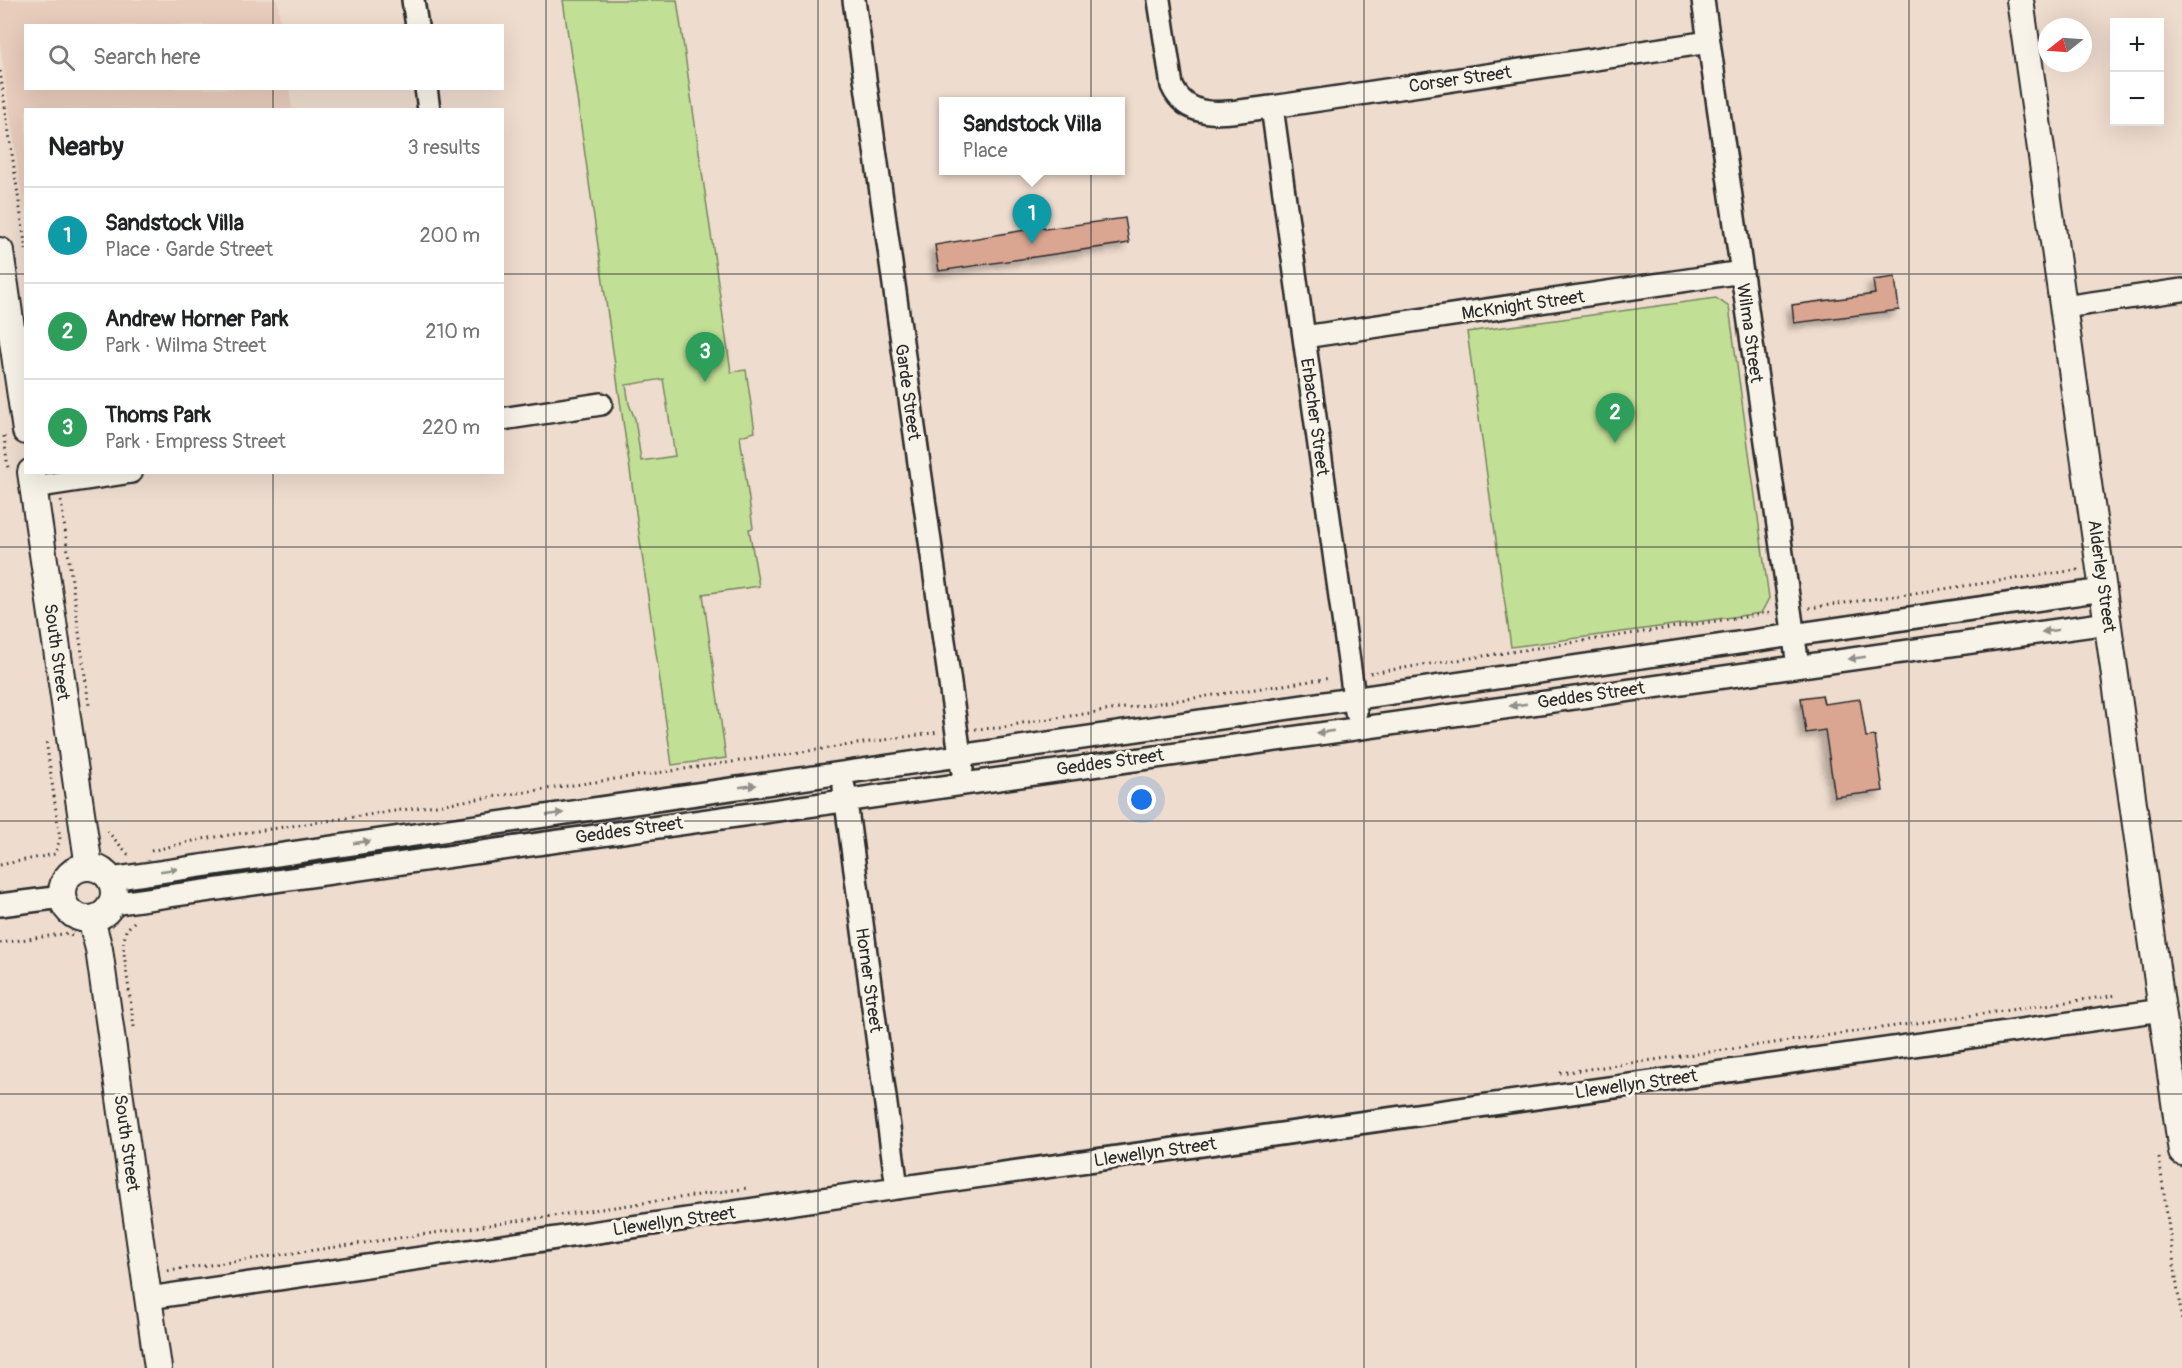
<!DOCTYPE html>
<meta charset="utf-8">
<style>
body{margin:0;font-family:Pangolin,sans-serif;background:#f6f6f6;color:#202124}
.controls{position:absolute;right:18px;top:18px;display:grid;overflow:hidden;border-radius:0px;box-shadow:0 6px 24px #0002}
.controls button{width:54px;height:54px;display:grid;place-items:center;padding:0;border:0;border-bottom:2px solid #e0e0e0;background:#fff;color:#202124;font:30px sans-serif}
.compass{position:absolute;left:2038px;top:18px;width:54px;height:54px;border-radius:50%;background:#fff;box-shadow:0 6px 24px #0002;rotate:253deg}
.you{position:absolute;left:1142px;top:800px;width:21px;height:21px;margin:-15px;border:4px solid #fff;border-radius:50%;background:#1a73e8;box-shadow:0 0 0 9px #1a73e833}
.badge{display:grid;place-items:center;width:39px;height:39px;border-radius:50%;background:#db2777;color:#fff;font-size:20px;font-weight:700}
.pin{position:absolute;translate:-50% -50px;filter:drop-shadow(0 2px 3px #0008)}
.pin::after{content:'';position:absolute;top:32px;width:21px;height:18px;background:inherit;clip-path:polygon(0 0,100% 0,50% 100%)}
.popup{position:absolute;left:939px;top:97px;width:186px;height:78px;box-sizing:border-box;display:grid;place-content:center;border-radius:0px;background:#fff;filter:drop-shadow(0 2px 4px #0005);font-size:20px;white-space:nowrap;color:#757577}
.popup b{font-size:22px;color:#202124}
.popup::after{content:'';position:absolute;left:50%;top:100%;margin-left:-12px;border:12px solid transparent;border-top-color:#fff}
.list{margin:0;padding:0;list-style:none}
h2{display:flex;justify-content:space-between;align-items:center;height:78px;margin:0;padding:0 24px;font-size:26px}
h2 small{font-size:20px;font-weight:400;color:#757577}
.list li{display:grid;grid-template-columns:39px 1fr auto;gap:18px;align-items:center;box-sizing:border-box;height:96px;padding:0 24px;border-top:2px solid #e0e0e0}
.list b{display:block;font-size:22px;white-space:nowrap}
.list p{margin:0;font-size:20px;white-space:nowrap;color:#757577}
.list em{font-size:20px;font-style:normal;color:#757577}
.icon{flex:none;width:33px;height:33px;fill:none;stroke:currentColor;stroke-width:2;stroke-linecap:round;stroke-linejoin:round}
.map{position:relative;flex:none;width:2182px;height:1368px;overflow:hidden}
.search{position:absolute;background:#fff;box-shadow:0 6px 24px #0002;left:24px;top:24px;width:480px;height:66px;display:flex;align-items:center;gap:15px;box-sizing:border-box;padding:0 21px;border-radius:0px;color:#757577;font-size:22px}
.panel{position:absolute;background:#fff;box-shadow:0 6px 24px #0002;left:24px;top:108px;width:480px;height:366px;border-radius:0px}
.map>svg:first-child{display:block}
.built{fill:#e8ccbc}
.green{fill:#c2df96;stroke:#768560;stroke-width:1.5;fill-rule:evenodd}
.building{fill:#daa591;stroke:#2b2b2b;stroke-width:1.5;filter:url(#shadow)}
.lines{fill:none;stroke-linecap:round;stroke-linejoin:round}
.minor-casing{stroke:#2b2b2b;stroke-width:26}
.tertiary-casing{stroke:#2b2b2b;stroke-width:30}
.path{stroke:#2b2b2b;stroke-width:3;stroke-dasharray:1.5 4.5;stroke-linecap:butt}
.minor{stroke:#f7f3e8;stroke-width:21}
.tertiary{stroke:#f7f3e8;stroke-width:26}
.oneway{fill:#918f8a}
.grid{fill:none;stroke:#2b2b2b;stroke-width:1.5;stroke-opacity:0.55}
.labels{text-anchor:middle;stroke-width:6;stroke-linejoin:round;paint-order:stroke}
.street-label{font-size:18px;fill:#2b2b2b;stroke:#f7f3e8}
</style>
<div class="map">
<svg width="2182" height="1368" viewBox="0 0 2182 1368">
<defs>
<filter id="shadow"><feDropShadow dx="-5.5" dy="5.5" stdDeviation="3" flood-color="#0004"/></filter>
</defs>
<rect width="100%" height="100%" fill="#eedcce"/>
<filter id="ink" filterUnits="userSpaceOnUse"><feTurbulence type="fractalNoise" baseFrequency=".0167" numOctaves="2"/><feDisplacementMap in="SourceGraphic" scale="12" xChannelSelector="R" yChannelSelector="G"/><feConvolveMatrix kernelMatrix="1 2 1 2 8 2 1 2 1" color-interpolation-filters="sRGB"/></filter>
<g filter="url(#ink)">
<path class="built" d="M0,0h277l4,25 -255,1v62l263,1 3,20 -266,1 -1,109 -25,-176z"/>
<path class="green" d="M563,0h114l54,372 15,-2 9,62 -15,4 13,92 -4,1 10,57 -56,8 23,164 -54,7zM663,379l12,77 -34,5 -6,-42 -6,-15 -3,-19z
M1716,298l13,9 40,291 -8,15 -250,34 -44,-315z"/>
<path class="building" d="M1125,218l4,25 -190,28 -4,-26 109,-18 1,2z
M1895,277l4,33 -105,13 -2,-18 83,-11 -2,-14z
M1822,695l2,9 36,-5 6,38 9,-1 8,55 -48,6 -10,-67 -19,3 -5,-35z"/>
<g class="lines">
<g class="minor-casing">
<path id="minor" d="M413,0l4,26
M854,0l108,769
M1159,0l13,86c18,40 65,24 100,21l437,-65
M1703,0l95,666
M426,88l3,22
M1272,107l84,605
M2064,307l118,-17
M1304,337l438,-65
M502,419l99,-15
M33,487l98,-15
M844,787l53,401
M111,879l1992,-289
M112,904l1996,-281
M0,905l62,-8
M149,1298l748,-110 1265,-178"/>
</g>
<g class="tertiary-casing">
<path id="tertiary" d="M2020,0l162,1152
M0,251l26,180
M31,472l58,395
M62 893a26 26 0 1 1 52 0a26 26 0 1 1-52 0Z
M91,919l8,30 59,419"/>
</g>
<path class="path" d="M0,71l26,179
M4,436l4,33
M61,501l28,204
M1809,608l268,-38 -1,-2
M1370,673l400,-60
M975,729l26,-1 21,-5 309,-45
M107,831l21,23h4
M151,851l51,-12 737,-107
M0,865l55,-11 5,-15 -14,-99
M0,943l69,-10 3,3
M134,1027l-11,-81 3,-16 8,-8
M1560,1073l557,-78
M2159,1158l23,163
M168,1271l580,-83"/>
<use href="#minor" class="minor"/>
<use href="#tertiary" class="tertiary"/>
</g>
<defs><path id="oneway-solid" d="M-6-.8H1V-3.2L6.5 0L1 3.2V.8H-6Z" transform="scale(1.5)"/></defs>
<g class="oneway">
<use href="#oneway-solid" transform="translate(2050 631) rotate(172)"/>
<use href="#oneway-solid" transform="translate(1857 658) rotate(172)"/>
<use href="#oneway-solid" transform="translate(1518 705) rotate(172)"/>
<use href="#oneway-solid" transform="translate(1325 732) rotate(172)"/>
<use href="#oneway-solid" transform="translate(748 786) rotate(-8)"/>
<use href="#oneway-solid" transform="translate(555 814) rotate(-8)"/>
<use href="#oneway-solid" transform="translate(362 842) rotate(-8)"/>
<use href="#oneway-solid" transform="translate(169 870) rotate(-8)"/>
</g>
</g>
<path class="grid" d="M273,0v26M546,0v1368M818,0v1368M1091,0v1368M1364,0v1368M1636,0v1368M1909,0v1368M273,88v22M0,274h26M502,274h1680M273,472v896M0,547h2182M0,821h2182M0,1094h2182"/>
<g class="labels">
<g class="street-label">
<text transform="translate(1460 79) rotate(-8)" y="6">Corser Street</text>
<text transform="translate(1523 305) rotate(-8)" y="6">McKnight Street</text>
<text transform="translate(1750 333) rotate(82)" y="6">Wilma Street</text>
<text transform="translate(908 392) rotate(82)" y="6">Garde Street</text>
<text transform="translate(1315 417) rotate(82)" y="6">Erbacher Street</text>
<text transform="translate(2102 576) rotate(82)" y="6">Alderley Street</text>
<text transform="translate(57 652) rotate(82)" y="6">South Street</text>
<text transform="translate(1591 695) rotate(-8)" y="6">Geddes Street</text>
<text transform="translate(1110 762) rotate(-8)" y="6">Geddes Street</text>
<text transform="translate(629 830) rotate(-8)" y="6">Geddes Street</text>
<text transform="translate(869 980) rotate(82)" y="6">Horner Street</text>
<text transform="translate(1636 1084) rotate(-8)" y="6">Llewellyn Street</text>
<text transform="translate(127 1143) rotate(82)" y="6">South Street</text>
<text transform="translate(1155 1152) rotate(-8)" y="6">Llewellyn Street</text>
<text transform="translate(674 1221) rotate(-8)" y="6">Llewellyn Street</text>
</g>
</g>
</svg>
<div class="controls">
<button>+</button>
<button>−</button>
</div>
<svg class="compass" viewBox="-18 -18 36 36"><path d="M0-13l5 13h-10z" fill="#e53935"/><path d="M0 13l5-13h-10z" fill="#757577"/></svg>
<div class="you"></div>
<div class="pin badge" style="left:1032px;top:244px;background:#0f9aa8">1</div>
<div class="popup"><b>Sandstock Villa</b>Place</div>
<div class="pin badge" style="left:1615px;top:443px;background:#2e9e5b">2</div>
<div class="pin badge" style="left:705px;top:382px;background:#2e9e5b">3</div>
<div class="search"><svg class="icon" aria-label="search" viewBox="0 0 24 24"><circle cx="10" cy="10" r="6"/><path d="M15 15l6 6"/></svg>Search here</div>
<section class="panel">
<h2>Nearby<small>3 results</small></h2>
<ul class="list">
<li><span class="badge" style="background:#0f9aa8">1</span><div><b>Sandstock Villa</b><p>Place · Garde Street</p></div><em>200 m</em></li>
<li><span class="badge" style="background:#2e9e5b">2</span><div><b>Andrew Horner Park</b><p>Park · Wilma Street</p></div><em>210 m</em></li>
<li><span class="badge" style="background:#2e9e5b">3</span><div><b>Thoms Park</b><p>Park · Empress Street</p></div><em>220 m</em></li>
</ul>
</section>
</div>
